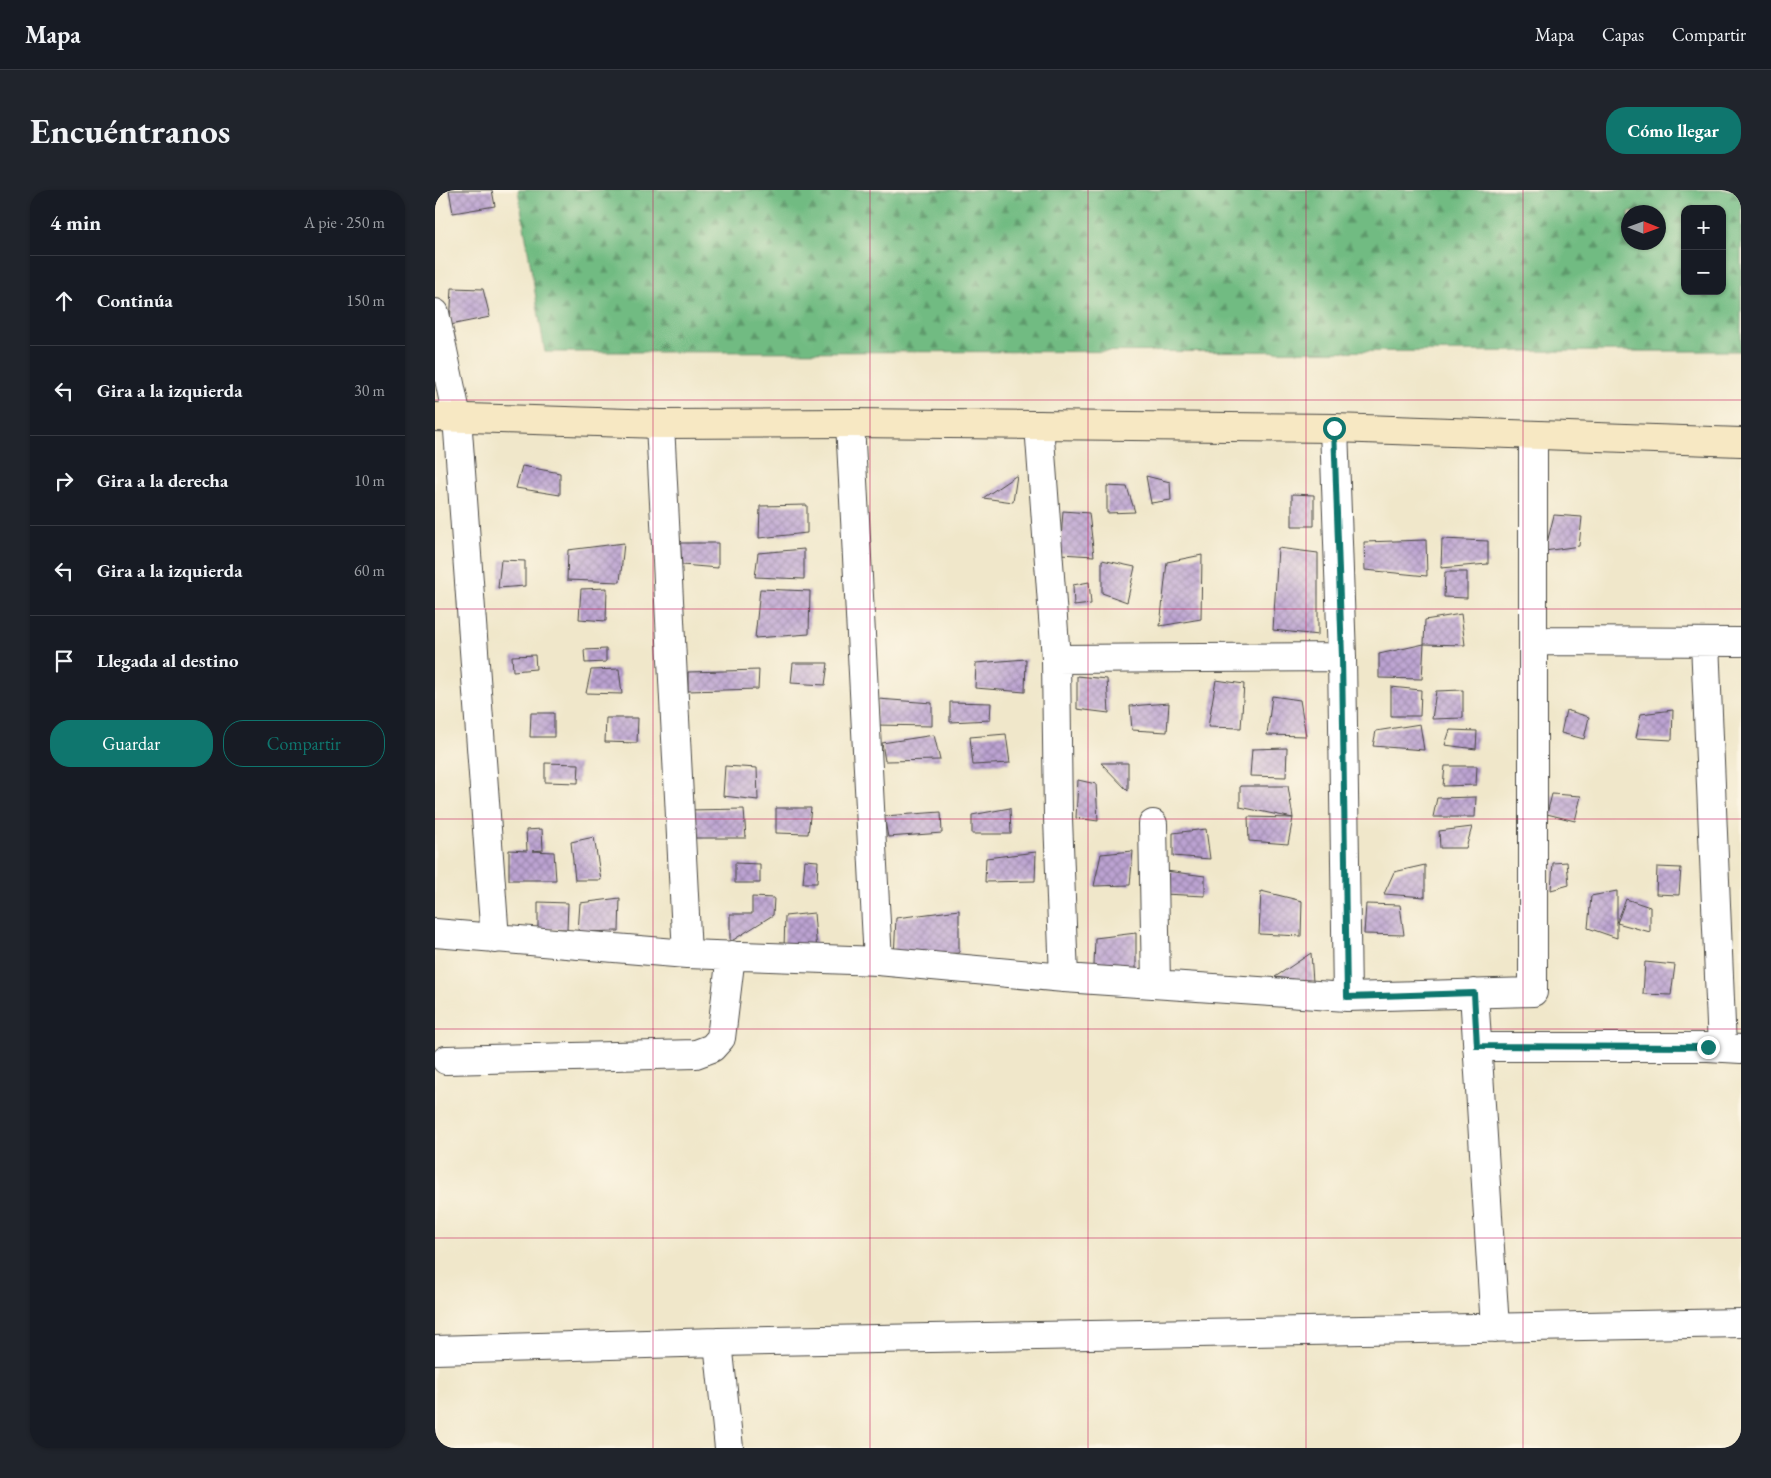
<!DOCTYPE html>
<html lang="es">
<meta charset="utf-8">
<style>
body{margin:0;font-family:"EB Garamond",serif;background:#20242c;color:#f1f3f6}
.controls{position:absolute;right:15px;top:15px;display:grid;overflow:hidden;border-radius:10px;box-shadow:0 1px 4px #0004}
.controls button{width:45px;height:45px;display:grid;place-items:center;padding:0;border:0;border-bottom:1px solid #363941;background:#171b24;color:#f1f3f6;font:25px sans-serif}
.compass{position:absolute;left:1186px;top:15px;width:45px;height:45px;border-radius:50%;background:#171b24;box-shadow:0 1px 4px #0004;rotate:91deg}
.stop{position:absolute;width:15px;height:15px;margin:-11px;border:4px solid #0f766e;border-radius:50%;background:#fff}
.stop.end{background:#0f766e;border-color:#fff;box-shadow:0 1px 5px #0008}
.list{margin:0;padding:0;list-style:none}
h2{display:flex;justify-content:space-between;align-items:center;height:65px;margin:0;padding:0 20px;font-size:21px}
h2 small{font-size:16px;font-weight:400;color:#9ea1a6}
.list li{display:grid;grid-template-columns:32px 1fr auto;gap:15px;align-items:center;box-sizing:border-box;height:90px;padding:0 20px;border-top:1px solid #363941}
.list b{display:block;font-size:19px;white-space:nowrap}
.list em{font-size:16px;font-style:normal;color:#9ea1a6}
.actions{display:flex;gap:10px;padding:15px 20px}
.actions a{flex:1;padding:11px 0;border:1px solid #0f766e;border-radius:20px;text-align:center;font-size:18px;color:#0f766e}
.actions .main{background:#0f766e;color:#fff}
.icon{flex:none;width:28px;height:28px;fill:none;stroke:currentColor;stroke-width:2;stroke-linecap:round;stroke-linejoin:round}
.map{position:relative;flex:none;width:1306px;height:1258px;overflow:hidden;border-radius:20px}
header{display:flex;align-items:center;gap:30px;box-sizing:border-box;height:70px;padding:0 25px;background:#171b24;border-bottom:1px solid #363941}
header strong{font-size:24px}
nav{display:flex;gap:28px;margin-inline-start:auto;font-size:18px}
.intro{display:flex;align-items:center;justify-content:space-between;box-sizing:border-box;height:120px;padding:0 30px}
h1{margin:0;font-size:35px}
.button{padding:12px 22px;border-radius:20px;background:#0f766e;color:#fff;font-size:18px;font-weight:700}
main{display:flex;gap:30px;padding:0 30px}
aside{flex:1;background:#171b24;border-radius:20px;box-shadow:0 1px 4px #0004}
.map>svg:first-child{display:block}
.forest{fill:url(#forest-firs);stroke:#4e7356;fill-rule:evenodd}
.building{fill:url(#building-cross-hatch)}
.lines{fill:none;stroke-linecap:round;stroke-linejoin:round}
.street-casing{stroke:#494743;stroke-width:30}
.secondary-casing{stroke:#494743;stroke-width:30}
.street{stroke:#fff;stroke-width:28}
.secondary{stroke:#f7e8c3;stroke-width:28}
.route{stroke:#0f766e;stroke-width:6}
.grid{fill:none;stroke:#c2185b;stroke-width:1;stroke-opacity:0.55}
</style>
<header>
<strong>Mapa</strong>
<nav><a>Mapa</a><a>Capas</a><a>Compartir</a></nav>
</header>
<div class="intro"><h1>Encuéntranos</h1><a class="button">Cómo llegar</a></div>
<main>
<aside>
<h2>4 min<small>A pie · 250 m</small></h2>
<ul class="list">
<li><svg class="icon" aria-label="ahead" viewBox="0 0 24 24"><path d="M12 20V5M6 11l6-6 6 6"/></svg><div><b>Continúa</b></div><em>150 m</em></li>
<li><svg class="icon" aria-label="left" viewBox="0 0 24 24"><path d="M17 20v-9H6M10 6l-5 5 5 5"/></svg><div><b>Gira a la izquierda</b></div><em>30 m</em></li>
<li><svg class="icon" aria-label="right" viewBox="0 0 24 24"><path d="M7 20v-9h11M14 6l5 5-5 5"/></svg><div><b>Gira a la derecha</b></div><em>10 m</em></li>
<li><svg class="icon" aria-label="left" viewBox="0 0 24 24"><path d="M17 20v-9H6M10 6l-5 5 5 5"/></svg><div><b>Gira a la izquierda</b></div><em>60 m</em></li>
<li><svg class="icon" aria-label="arrive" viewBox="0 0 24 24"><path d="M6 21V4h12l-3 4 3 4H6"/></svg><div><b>Llegada al destino</b></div></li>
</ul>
<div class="actions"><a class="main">Guardar</a><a>Compartir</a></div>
</aside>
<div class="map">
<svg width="1306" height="1258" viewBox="0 0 1306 1258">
<defs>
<pattern id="forest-firs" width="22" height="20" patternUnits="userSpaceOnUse" patternTransform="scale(1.25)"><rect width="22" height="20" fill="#71bb82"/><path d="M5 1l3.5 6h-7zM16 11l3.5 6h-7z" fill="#5d986b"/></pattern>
<pattern id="building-cross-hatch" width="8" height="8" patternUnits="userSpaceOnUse" patternTransform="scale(1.25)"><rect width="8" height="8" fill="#bca3d2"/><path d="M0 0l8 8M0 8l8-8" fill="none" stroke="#9985ab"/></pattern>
</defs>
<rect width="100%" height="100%" fill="#fcf5e5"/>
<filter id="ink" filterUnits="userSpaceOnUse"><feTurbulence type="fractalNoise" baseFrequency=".02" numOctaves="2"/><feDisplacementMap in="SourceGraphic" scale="10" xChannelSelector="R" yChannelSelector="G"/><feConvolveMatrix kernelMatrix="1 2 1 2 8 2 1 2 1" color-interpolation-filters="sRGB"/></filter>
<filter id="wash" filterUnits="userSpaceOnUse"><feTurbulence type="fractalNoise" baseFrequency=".0096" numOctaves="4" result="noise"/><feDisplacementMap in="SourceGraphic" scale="20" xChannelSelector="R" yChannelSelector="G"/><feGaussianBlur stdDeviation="1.12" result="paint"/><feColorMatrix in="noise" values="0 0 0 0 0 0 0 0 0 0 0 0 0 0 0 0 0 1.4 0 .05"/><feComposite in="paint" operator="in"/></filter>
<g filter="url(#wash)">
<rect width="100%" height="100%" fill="#f0e7ca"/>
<path class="forest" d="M83,0h1223v161l-1196,1zM1250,19h37v82h-37zM1194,22h30v30h-30z"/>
<g id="blocks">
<path class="building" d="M14,0h43l3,16 -42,7z
M17,98l31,1 7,28 -40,8z
M87,276l38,7v22l-44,-7z
M582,285l-4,27 -30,-4z
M711,286l24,6 1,18 -20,3z
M672,296l20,1 8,25 -28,1z
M857,304l22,1v31h-22z
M372,315v28l-48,5 1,-32z
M628,321l26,2 5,43 -34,-2z
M1119,325l28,2 -3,29 -34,5z
M1007,349l46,2v23l-47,4z
M991,350l1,36 -62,-6 -1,-28z
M189,353l-4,39 -53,-2 1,-30z
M245,353h38v25l-36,-3z
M843,358l40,5v82l-45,-5z
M369,359v30l-49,-2 3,-24z
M767,365l-1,64 -41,7 7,-64z
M66,370l24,1v25l-27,2z
M667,370l33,7 -8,35 -25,-9z
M1010,382h22v26l-23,-1z
M654,392l2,22 -17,2 -1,-21z
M172,398l-1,33 -27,-2 2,-30z
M325,399l50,2 -1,43 -54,4z
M1026,424l4,31 -41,-1 1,-24z
M989,454l-2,35 -43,-1v-24z
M171,459v13l-21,1 -1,-13z
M100,465l1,14 -23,2 -1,-15z
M591,469l-1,33 -50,-4 1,-25z
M358,473h35l-3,22 -34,-2z
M184,479l3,25 -36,-1 5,-23z
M324,480l-1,19 -70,2v-19z
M642,486l30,3 2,34 -32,-4z
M781,490l28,4 -3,44 -33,-1z
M956,497l30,3 -1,26h-29z
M1028,500v28l-31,1 4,-28z
M837,506l28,4 6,36 -39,-1z
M443,509l54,4v23l-57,-1z
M515,512l41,1 -1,17 -40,2z
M734,513l-2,29 -35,-2 -2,-24z
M1131,520l23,7 -5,22 -23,-6z
M1238,520l-1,30 -36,-2 5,-24z
M96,523h23v24h-24z
M171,528h32l-1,25 -32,-1z
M985,534l4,26 -51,-4 3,-15z
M1015,540l27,1 -1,18 -31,-4z
M571,544l4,29 -37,2 -3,-28z
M499,545l6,25 -55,1 -3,-18z
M852,558l-1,29 -36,-1 2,-27z
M110,573l34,1 -1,19 -33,-1z
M666,573h27v28z
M290,576l32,2 1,32 -35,-4z
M1010,576h32l-1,19 -33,1z
M643,590l18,4 2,37 -22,-3z
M805,596h48l5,32 -53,-11z
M1117,604l29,2 -6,25 -28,-7z
M1041,607l-1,20h-42l4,-19z
M341,618h35l-3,26 -32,-1z
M575,618l1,26h-39v-19z
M309,619l2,29h-58l1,-28z
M506,622l1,21 -54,4 -4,-21z
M813,627l45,1 -5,26 -39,-3z
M1037,637l-6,21h-26l-1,-17z
M107,639l1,21 -11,1 22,1 2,28h-47v-30l18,1 -1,-21z
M771,639l4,30 -37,-3v-23z
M159,647l7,43h-26l-4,-38z
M698,661l-3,34 -36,1 7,-32z
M601,662l-1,29 -50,1 1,-24z
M370,670l13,1 -1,22h-14z
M1132,672l2,23 -18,5 2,-27z
M300,673l25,1v19h-25z
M990,675v32l-41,-3 10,-22z
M1222,677l24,1 -2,27 -23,-1z
M731,681l39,5v20l-42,-2z
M826,701l41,10 -1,35 -42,-2z
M1182,701v32l9,-24 24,8v25l-33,-9v15l-29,-10 3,-32z
M317,707l22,1 -1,17 -43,27v-28h22z
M185,708l-1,33 -41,1 2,-29z
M103,712l30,1 -1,26h-29z
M931,714l34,1 4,30 -40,-1z
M524,720v43l-65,4 2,-39z
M379,723l3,39 -33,-4 1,-32z
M701,743v36l-42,-3 1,-28z
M876,763l2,29 -38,-5z
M1210,772l30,3 -4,30 -28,-1z"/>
</g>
</g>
<g filter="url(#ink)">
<use href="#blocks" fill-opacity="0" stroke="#494743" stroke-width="1"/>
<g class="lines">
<g class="street-casing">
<path id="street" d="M0,123l22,104 38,522
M415,233l28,538
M225,234l27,530
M604,235l17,234 2,159 6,160
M899,238l8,229 5,340
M1098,451l208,1
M1270,452l17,406
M621,469l286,-2
M718,634l3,160
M0,743l252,21 191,7 186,17 283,19 186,-5v-556
M1039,803l21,335
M1042,857h231l33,2
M11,870l250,-6 16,-6 9,-10 10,-83
M283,1152l11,106
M0,1160l283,-8 1023,-19"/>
</g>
<g class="secondary-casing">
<path id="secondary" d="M0,227l225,7 190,-1 484,5 407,14"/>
</g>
<use href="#street" class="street"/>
<use href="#secondary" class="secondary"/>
</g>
</g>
<g class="lines" filter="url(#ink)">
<path class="route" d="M899,238l8,229 5,340 127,-4 3,53 231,1"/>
</g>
<path class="grid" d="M218,0v1258M435,0v1258M653,0v1258M871,0v1258M1088,0v1258M0,210h1306M0,419h1306M0,629h1306M0,839h1306M0,1048h1306"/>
</svg>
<div class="controls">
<button>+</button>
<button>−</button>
</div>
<svg class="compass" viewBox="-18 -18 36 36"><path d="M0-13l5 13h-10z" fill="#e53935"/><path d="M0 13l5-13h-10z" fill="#9ea1a6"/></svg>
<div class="stop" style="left:899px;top:238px"></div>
<div class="stop end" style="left:1273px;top:857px"></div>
</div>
</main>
